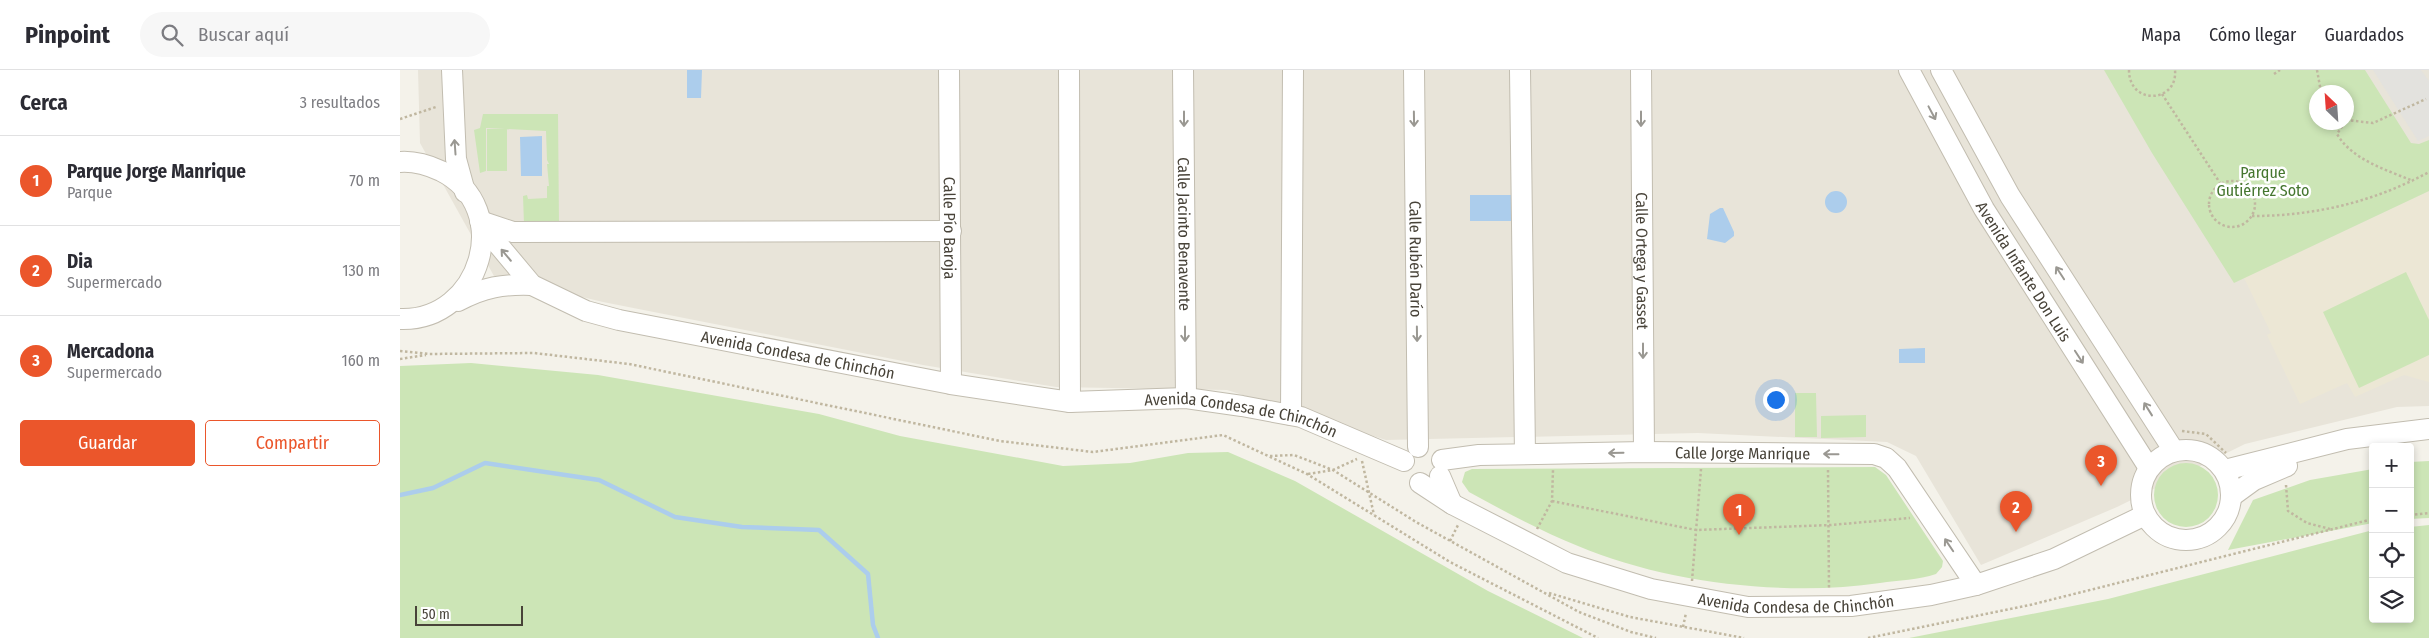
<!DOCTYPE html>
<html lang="es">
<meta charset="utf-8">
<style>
body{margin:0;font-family:"Fira Sans Condensed",sans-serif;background:#f7f7f7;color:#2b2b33}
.controls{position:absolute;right:15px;bottom:15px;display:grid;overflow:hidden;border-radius:5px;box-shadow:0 2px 8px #0003}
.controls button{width:45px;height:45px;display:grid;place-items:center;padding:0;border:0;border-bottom:1px solid #e1e1e2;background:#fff;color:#2b2b33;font:25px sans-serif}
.compass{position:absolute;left:1909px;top:15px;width:45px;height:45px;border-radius:50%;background:#fff;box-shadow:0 2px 8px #0003;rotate:335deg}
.scale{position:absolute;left:15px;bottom:12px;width:108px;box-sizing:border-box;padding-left:5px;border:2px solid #484339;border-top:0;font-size:14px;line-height:18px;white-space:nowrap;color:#484339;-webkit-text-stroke:4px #fff;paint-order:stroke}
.you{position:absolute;left:1375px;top:329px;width:18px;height:18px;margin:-12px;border:4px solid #fff;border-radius:50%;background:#1a73e8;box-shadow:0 0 0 8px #1a73e833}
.badge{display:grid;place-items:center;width:32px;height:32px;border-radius:50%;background:#eb562b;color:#fff;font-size:16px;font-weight:700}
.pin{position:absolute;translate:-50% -41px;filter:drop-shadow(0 1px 2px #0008)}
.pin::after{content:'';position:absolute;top:26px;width:18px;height:15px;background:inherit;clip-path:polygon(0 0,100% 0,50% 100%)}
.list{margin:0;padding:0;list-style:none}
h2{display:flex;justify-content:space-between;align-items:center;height:65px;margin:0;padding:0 20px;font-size:21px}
h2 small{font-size:16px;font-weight:400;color:#7c7c81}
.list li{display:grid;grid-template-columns:32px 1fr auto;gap:15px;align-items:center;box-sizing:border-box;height:90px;padding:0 20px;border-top:1px solid #e1e1e2}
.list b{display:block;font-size:19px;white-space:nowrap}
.list p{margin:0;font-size:16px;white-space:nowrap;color:#7c7c81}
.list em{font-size:16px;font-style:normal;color:#7c7c81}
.actions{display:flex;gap:10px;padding:15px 20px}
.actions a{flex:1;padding:11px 0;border:1px solid #eb562b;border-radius:5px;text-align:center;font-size:18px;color:#eb562b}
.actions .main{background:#eb562b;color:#fff}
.icon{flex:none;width:28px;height:28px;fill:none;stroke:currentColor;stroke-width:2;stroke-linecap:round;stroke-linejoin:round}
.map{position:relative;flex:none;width:2029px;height:568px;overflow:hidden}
header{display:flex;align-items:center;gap:30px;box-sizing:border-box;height:70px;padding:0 25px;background:#fff;border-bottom:1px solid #e1e1e2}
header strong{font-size:24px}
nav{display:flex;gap:28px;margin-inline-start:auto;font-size:18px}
.search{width:350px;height:45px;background:#f7f7f7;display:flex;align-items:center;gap:12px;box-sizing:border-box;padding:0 18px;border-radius:28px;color:#7c7c81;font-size:19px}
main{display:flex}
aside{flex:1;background:#fff}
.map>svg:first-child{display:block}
.residential{fill:#e8e4d9;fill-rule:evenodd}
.education{fill:#ece7d5}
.green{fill:#cce5b6;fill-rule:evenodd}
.parking{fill:#e3e2de}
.water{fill:#accdec}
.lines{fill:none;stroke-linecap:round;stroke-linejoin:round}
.stream{stroke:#accdec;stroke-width:4.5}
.minor-casing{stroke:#c2bdb0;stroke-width:22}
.path{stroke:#c0b7a0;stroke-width:2.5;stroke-dasharray:2.5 2.5;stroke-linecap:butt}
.minor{stroke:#fff;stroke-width:20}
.oneway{stroke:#9a9892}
.labels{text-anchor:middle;stroke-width:5;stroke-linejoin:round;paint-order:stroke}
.park-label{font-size:16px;fill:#45762f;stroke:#fff}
.street-label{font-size:16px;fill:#484339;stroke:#fff}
</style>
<header>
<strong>Pinpoint</strong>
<div class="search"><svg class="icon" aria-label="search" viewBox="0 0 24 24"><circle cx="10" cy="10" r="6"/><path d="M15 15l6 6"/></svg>Buscar aquí</div>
<nav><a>Mapa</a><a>Cómo llegar</a><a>Guardados</a></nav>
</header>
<main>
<aside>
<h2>Cerca<small>3 resultados</small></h2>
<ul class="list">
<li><span class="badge">1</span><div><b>Parque Jorge Manrique</b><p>Parque</p></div><em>70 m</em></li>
<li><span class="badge">2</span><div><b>Dia</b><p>Supermercado</p></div><em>130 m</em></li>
<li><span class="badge">3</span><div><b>Mercadona</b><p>Supermercado</p></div><em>160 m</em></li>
</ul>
<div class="actions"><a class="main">Guardar</a><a>Compartir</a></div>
</aside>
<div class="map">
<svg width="2029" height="568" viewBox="0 0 2029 568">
<rect width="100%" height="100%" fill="#f4f2ea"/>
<path class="residential" d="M18,0h2011v336l-32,1 -152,37 -128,63 -136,58 -65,-109 -29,-14 -189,-9 -312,7 -159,-50 -171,-3 -133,-22 -320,-63 -109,-26 -74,-133zM1916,22h30v30h-30z"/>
<path class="education" d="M2029,121v191l-25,-7 -49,22 -8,-14 -47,21 -33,-69 4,-2 -27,-55z"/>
<path class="green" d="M1704,0h261l46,73 8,1 10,-4v51l-195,92 -82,-130zM1916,22h30v30h-30z
M83,44h75l1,111 -35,-1 -1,-28 4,-1 1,4 19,-1v-12h2l-2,-22h2l-2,-4 -1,-29 -60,-3v43l-6,2 -6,-43 6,-2z
M87,59h20v42h-20z
M2006,202l23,48v35l-70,33 -36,-76z
M71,293l127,12 221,39 81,22 163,30 67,-3 58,-10 40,-1 67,29 193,110 95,47h-1183v-272z
M1395,323h21l1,44h-22z
M1466,345v22l-45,1v-22z
M2029,391v57l-19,1v-57z
M1754 425a32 32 0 1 1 64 0a32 32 0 1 1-64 0Z
M1475,397l11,8 57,86 -1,6 -6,7c-17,6 -38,6 -56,9 -93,14 -215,0 -302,-37 -38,-15 -74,-35 -109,-54l-7,-10 3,-10 7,-3z
M1973,399v54l-145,27 25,-50 57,-20z
M2029,455v113h-520l199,-39 265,-69v89h37v-92z"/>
<path class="parking" d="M1973,0h48l8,11v55l-11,5z"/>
<path class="water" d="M287,0h15l-1,28h-14z
M142,66v40h-21l-1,-39z
M1425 132a11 11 0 1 1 22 0a11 11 0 1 1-22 0Z
M1070,125h49v26h-49z
M1320,138h3l11,24v4l-9,7 -18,-4 3,-25z
M1525,278v15h-26v-14z"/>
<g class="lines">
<path class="stream" d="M0,425l33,-7 52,-25 114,17 76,37 67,10 77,3 49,44 5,51 5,13"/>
<g class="minor-casing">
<g id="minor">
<path d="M52,0l4,89 9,33"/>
<path id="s1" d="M549,0l2,314"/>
<path d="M669,0l1,332"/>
<path id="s2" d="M783,0l3,328"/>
<path id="s3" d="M1014,0l4,377"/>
<path d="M1120,0l5,384"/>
<path id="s4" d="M1241,0l3,382"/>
<path id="s5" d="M1509,0l75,139 165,259"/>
<path d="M1541,0l69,126 164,255"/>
<path d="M0,92c14,-1 28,3 41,9 74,37 40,151 -41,148"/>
<path d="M80,151l33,11 438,-1"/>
<path id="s6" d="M81,154l51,61 54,26 33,9 332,64 119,18 116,-4 56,8 59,11 103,44"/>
<path d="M58,231c26,-14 45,-17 74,-16"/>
<path d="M891,345l2,-345"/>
<circle cx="1786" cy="425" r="45"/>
<path id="s7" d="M1042,390l37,-5 165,-3 230,2 12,4 11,10 79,117"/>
<path d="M1825,400l122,-31 82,-10"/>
<path d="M1040,406l12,28"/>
<path id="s8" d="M1020,413l32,21 115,59 84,26 97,18 103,-1 80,-11 45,-10 78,-26 91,-44"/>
<path d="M1832,426l22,-16 33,-14"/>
</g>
</g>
<path class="path" d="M1729,0c0,36 49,33 46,0
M1917,0l4,22
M1874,4l6,-4
M1762,24l58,89
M0,49l36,-12
M1946,50l27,3 53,-24
M1945,52l-8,12c15,26 50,36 76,47
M1809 134a23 23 0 1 1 46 0a23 23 0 1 1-46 0Z
M1852,146c62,0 122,-14 177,-44
M0,281l29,3 105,-1 95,11 371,77 93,11 130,-17 84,39 143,88 148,76
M0,289l26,-4
M1782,361l24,3 20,19
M870,386l24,-1 39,15 83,52 163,90 52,20 25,6
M962,391l12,54
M1428,400l1,120
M908,404l25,-4 24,-11
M1886,415l2,26 19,12 23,6
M1152,431l144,29 135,-5 79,-7
M2010,445l19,-2
M1137,459l15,-28 1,-31
M1050,471l8,-16
M1292,511l9,-112
M1149,523l81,24 114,21
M1283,557l3,-14
M1468,568l162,-33 343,-86"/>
<use href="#minor" class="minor"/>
</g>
<defs><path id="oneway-shaft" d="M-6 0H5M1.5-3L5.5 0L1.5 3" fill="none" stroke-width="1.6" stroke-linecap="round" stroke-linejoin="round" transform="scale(1.25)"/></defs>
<g class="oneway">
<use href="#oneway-shaft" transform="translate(1532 43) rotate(62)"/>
<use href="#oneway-shaft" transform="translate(784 49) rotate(90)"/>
<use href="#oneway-shaft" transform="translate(1014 49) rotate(89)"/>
<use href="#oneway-shaft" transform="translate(1241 49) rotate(90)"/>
<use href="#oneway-shaft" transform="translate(55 77) rotate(-94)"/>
<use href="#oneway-shaft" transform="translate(106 185) rotate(-130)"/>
<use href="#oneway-shaft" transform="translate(1660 203) rotate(-123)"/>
<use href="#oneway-shaft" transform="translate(785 264) rotate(90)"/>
<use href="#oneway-shaft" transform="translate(1017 264) rotate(89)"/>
<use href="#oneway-shaft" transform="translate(1243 281) rotate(90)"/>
<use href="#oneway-shaft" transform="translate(1679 287) rotate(57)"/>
<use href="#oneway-shaft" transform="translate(1748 339) rotate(-122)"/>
<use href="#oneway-shaft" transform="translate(1216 383) rotate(179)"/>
<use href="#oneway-shaft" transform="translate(1431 384) rotate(-179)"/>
<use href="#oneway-shaft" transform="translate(1549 475) rotate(-124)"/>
</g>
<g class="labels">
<g class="park-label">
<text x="1863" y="108">Parque<tspan x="1863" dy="18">Gutiérrez Soto</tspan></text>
</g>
<g class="street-label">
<text dy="6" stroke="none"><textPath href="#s1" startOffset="158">Calle Pío Baroja</textPath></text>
<text dy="6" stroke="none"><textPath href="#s2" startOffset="164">Calle Jacinto Benavente</textPath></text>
<text dy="6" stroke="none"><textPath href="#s3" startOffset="189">Calle Rubén Darío</textPath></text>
<text dy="6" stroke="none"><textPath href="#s4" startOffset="191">Calle Ortega y Gasset</textPath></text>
<text dy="6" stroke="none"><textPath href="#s5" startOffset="232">Avenida Infante Don Luis</textPath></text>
<text dy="6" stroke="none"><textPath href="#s6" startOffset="356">Avenida Condesa de Chinchón</textPath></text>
<text dy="6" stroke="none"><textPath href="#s6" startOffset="805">Avenida Condesa de Chinchón</textPath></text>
<text dy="6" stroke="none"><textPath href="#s7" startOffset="301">Calle Jorge Manrique</textPath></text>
<text dy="6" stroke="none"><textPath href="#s8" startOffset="402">Avenida Condesa de Chinchón</textPath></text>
</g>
</g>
</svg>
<div class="controls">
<button>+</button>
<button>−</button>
<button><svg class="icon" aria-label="locate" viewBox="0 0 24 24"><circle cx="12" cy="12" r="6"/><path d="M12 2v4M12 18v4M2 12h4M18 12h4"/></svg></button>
<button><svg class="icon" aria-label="layers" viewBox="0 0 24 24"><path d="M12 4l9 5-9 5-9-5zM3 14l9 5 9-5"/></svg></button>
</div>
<svg class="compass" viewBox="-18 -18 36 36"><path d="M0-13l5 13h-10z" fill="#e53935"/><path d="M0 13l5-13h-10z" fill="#7c7c81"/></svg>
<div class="scale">50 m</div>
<div class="you"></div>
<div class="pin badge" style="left:1339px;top:465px">1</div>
<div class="pin badge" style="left:1616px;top:462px">2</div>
<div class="pin badge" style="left:1701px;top:416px">3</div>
</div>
</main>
